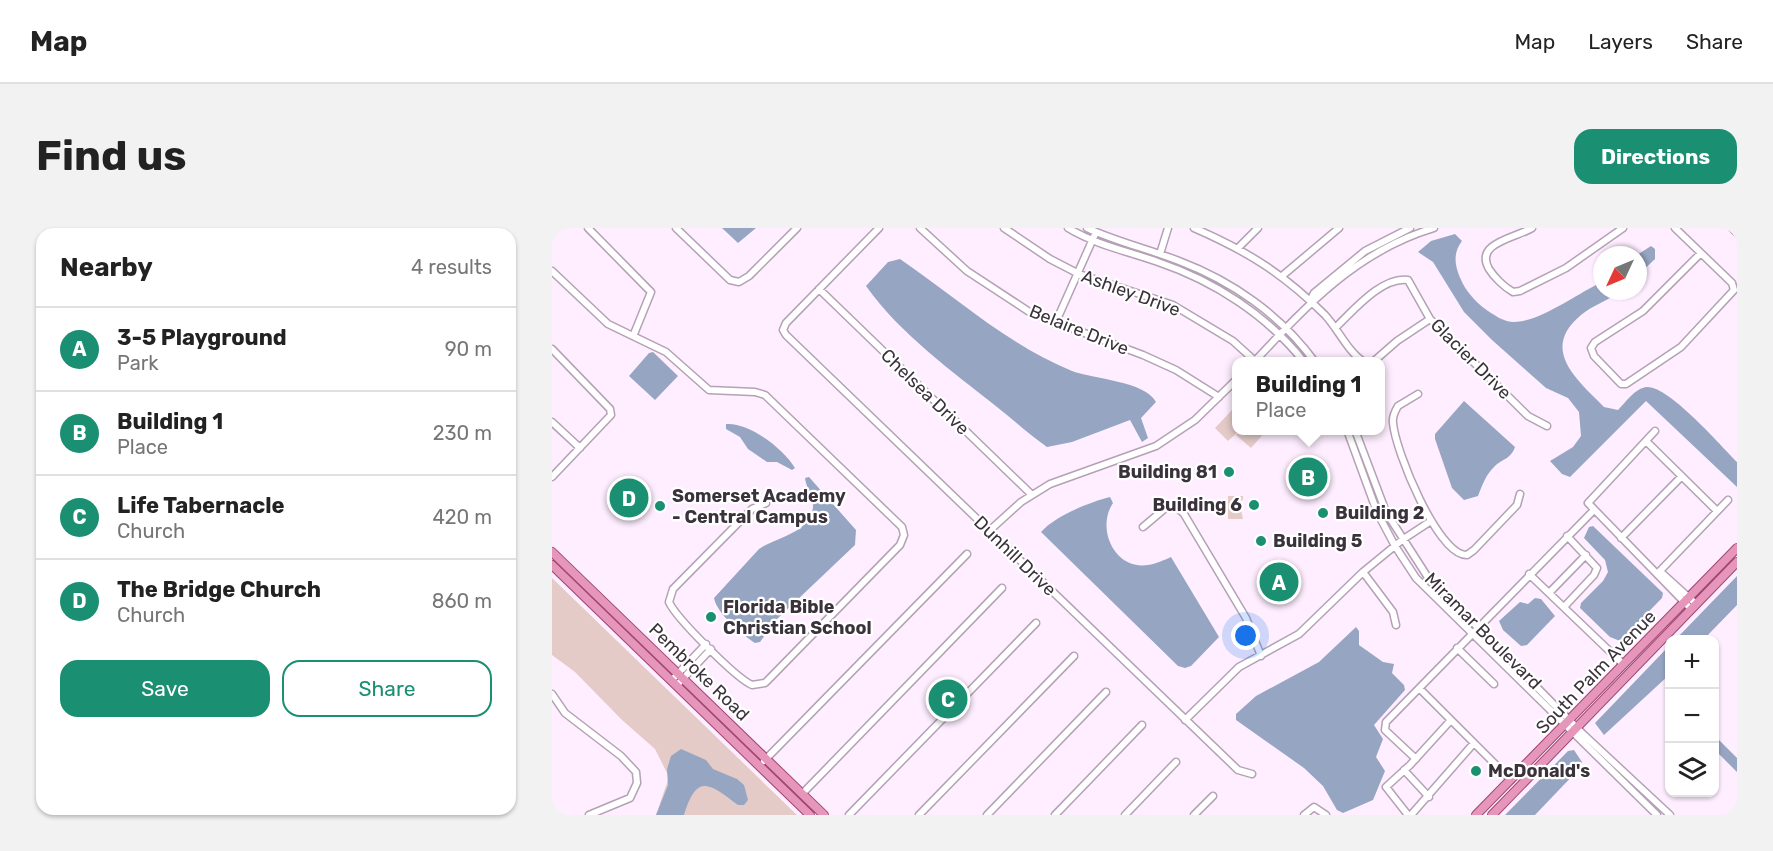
<!DOCTYPE html>
<meta charset="utf-8">
<style>
body{margin:0;font-family:Rubik,sans-serif;background:#f2f2f2;color:#222}
.controls{position:absolute;right:18px;bottom:18px;display:grid;overflow:hidden;border-radius:12px;box-shadow:0 2px 4px #0004}
.controls button{width:54px;height:54px;display:grid;place-items:center;padding:0;border:0;border-bottom:2px solid #e0e0e0;background:#fff;color:#222;font:30px sans-serif}
.compass{position:absolute;left:1041px;top:18px;width:54px;height:54px;border-radius:50%;background:#fff;box-shadow:0 2px 4px #0004;rotate:226deg}
.you{position:absolute;left:694px;top:408px;width:21px;height:21px;margin:-15px;border:4px solid #fff;border-radius:50%;background:#1a73e8;box-shadow:0 0 0 9px #1a73e833}
.badge{display:grid;place-items:center;width:39px;height:39px;border-radius:50%;background:#1a8f72;color:#fff;font-size:20px;font-weight:700}
.pin{position:absolute;translate:-50% -50%;border:3px solid #fff;box-shadow:0 2px 6px #0006}
.popup{position:absolute;left:680px;top:129px;width:153px;height:78px;box-sizing:border-box;display:grid;place-content:center;border-radius:12px;background:#fff;filter:drop-shadow(0 2px 4px #0005);font-size:20px;white-space:nowrap;color:#767676}
.popup b{font-size:22px;color:#222}
.popup::after{content:'';position:absolute;left:50%;top:100%;margin-left:-12px;border:12px solid transparent;border-top-color:#fff}
.list{margin:0;padding:0;list-style:none}
h2{display:flex;justify-content:space-between;align-items:center;height:78px;margin:0;padding:0 24px;font-size:26px}
h2 small{font-size:20px;font-weight:400;color:#767676}
.list li{display:grid;grid-template-columns:39px 1fr auto;gap:18px;align-items:center;box-sizing:border-box;height:84px;padding:0 24px;border-top:2px solid #e0e0e0}
.list b{display:block;font-size:22px;white-space:nowrap}
.list p{margin:0;font-size:20px;white-space:nowrap;color:#767676}
.list em{font-size:20px;font-style:normal;color:#767676}
.actions{display:flex;gap:12px;padding:18px 24px}
.actions a{flex:1;padding:14px 0;border:2px solid #1a8f72;border-radius:18px;text-align:center;font-size:21px;color:#1a8f72}
.actions .main{background:#1a8f72;color:#fff}
.icon{flex:none;width:33px;height:33px;fill:none;stroke:currentColor;stroke-width:2;stroke-linecap:round;stroke-linejoin:round}
.map{position:relative;flex:none;width:1185px;height:587px;overflow:hidden;border-radius:18px}
header{display:flex;align-items:center;gap:36px;box-sizing:border-box;height:84px;padding:0 30px;background:#fff;border-bottom:2px solid #e0e0e0}
header strong{font-size:28px}
nav{display:flex;gap:33px;margin-inline-start:auto;font-size:21px}
.intro{display:flex;align-items:center;justify-content:space-between;box-sizing:border-box;height:144px;padding:0 36px}
h1{margin:0;font-size:42px}
.button{padding:15px 27px;border-radius:18px;background:#1a8f72;color:#fff;font-size:21px;font-weight:700}
main{display:flex;gap:36px;padding:0 36px}
aside{flex:1;background:#fff;border-radius:18px;box-shadow:0 2px 4px #0004}
.map>svg:first-child{display:block}
.green{fill:#e4cbc8}
.water{fill:#96a6c2}
.lines{fill:none;stroke-linecap:round;stroke-linejoin:round}
.minor-casing{stroke:#b4a1b5;stroke-width:9}
.major-casing{stroke:#a04670;stroke-width:10}
.minor{stroke:#fff;stroke-width:6}
.major{stroke:#e796bb;stroke-width:8}
.poi-dot{fill:#1a8f72;stroke:#fff;stroke-width:2}
.labels{text-anchor:middle;stroke-width:4.5;stroke-linejoin:round;paint-order:stroke}
.street-label{font-size:18px;fill:#3b333b;stroke:#fff}
.poi-label{font-size:18px;font-weight:bold;fill:#3b333b;stroke:#fff;text-anchor:start}
</style>
<header>
<strong>Map</strong>
<nav><a>Map</a><a>Layers</a><a>Share</a></nav>
</header>
<div class="intro"><h1>Find us</h1><a class="button">Directions</a></div>
<main>
<aside>
<h2>Nearby<small>4 results</small></h2>
<ul class="list">
<li><span class="badge">A</span><div><b>3-5 Playground</b><p>Park</p></div><em>90 m</em></li>
<li><span class="badge">B</span><div><b>Building 1</b><p>Place</p></div><em>230 m</em></li>
<li><span class="badge">C</span><div><b>Life Tabernacle</b><p>Church</p></div><em>420 m</em></li>
<li><span class="badge">D</span><div><b>The Bridge Church</b><p>Church</p></div><em>860 m</em></li>
</ul>
<div class="actions"><a class="main">Save</a><a>Share</a></div>
</aside>
<div class="map">
<svg width="1185" height="587" viewBox="0 0 1185 587">
<rect width="100%" height="100%" fill="#feeeff"/>
<path class="green" d="M680,182l4,4v16l3,1 -11,10 -13,-13z
M689,202h25v1l-15,17 -15,-13z
M676,268h15v4l-4,1 4,18h-15z
M0,350l245,237h-141l13,-38 -14,-28 -33,-29 -47,-48 -23,-17z"/>
<path class="water" d="M170,0h34l-18,15z
M903,6l7,7c-11,14 -6,29 1,43 5,10 16,21 25,27 8,5 16,11 26,11 26,0 64,-29 88,-40v9h19c-12,9 -28,14 -40,24 -42,35 -3,65 23,92l14,3c8,-8 17,-22 29,-23 22,-1 74,59 90,75v25l-91,-86 -76,76 -8,-3 -12,-13 23,-14 8,-11 -2,-24 -11,-14 -22,-10 -54,-48 -28,-28 -31,-50 -15,-10 13,-11z
M1099,18l4,3v10l-17,16 -1,-20z
M348,31c57,39 108,86 172,112 21,8 73,10 84,31l-15,16 7,20 -6,4 -12,-22 -58,22 -25,5c-19,-13 -32,-26 -50,-40 -46,-37 -96,-72 -131,-121l22,-24z
M101,124l25,24 -23,24 -26,-24 20,-23z
M912,173l51,46c-4,12 -13,12 -20,19 -9,8 -13,20 -17,30l-14,4 -12,-12 -17,-49v-5z
M174,196c23,-2 58,25 69,44l-3,2 -15,-8h-10l-19,-13 -8,-12 -14,-8z
M257,249l47,53 -1,15 -78,74 -17,23 -5,1c-13,-9 -38,-29 -41,-45l45,-49c17,-12 53,-16 54,-43 0,-11 -7,-18 -8,-28z
M558,269l3,6c-17,25 1,67 35,62 8,-1 16,-5 23,-8l48,80 -28,29 -6,2 -7,-2 -137,-134c14,-16 49,-30 69,-35z
M1041,298l70,67 -1,5 -42,43 -10,-4 -30,-29 1,-5 22,-22 5,-9 -3,-12 -21,-22 5,-11z
M1185,348v29l-33,34h-28z
M983,370l6,1 14,17 -28,29 -6,1 -18,-16 -4,-9 21,-19 8,2z
M804,399l3,4v14l24,17 11,2 -2,9 12,12 1,5 -31,35 9,14 -7,18 9,14 -12,29 -30,13 -6,-3 -14,-24 -19,-18 -68,-48v-6l20,-18 63,-34z
M1117,418v29l-65,60 -9,-12z
M1163,508l22,22v14l-22,-22z
M129,521l25,11 7,9 24,10 7,6 4,15 -4,5h-6c-28,-21 -41,-33 -54,10h-28l12,-30 -1,-16 4,-13z
M1022,522l8,12 -3,7 -44,46h-30l63,-64z"/>
<g class="lines">
<g class="minor-casing">
<path id="minor" d="M36,0l63,64 -17,42
M124,0l54,52 9,2 10,-6 48,-48
M327,0l-93,95 -3,7 3,5 452,435 14,4
M368,0l47,43 64,42 112,42 33,15 43,27
M452,0l46,31 29,15 94,31 60,36 22,20
M516,0c28,17 59,23 90,34 56,19 109,53 146,100
M535,0c30,14 62,21 92,33 53,20 102,54 136,101
M642,0c53,23 90,46 131,87 13,14 23,37 39,47
M980,0c-17,10 -58,15 -43,41 5,8 15,18 24,23l7,-1 46,-23 57,-40
M1123,0l57,55 2,7 -53,57 -55,37h-5l-27,-28 -3,-8 4,-6 48,-31 58,-58
M687,19l19,-19
M608,26l8,-26
M0,43l56,53 58,28 43,38 46,2 10,3 137,132 2,8 -4,10 -130,133 -5,5 -13,2c-16,-7 -76,-67 -83,-83l4,-13 79,-80 14,-6
M730,48l57,-48
M267,61l213,206
M758,73l4,-8 51,-42 45,-23
M503,96l41,-92
M784,99c17,-16 46,-51 72,-47l22,39 98,97 19,10
M0,121l58,60 1,6 -59,62
M702,134c53,-57 103,-111 180,-134
M821,134l24,-21 33,-22
M866,166l-20,12c-3,5 -6,11 -5,17 2,27 45,133 74,132l7,-5 43,-45 3,-11
M0,194l28,26
M795,202l30,82 18,34 21,32 241,237
M803,202l31,82 41,64 156,158 87,81
M1103,203l-67,72 103,106
M1094,213l71,70
M591,299l26,-22 8,2 7,7 62,104 15,38
M437,303l32,-29 29,-18 106,-38 39,-26 41,-40
M1069,310l60,-61
M811,344l30,40 3,13
M1106,345l70,-73
M1106,345l5,1 33,30
M977,346l94,90
M997,365l37,-38
M1012,379l30,-32 3,-7 -30,-32
M905,420l37,36
M120,452l34,-36
M125,457l34,-36
M868,461l91,91
M0,466l13,19 56,43 15,16 1,11 -7,15 -41,17
M633,492l54,-53 60,-33 64,-62 39,-32 29,-19
M864,531l-31,-29 1,-8 207,-211
M212,533l203,-207
M852,542l25,27
M250,566l200,-206
M297,587l187,-192
M367,587l155,-159
M435,587l119,-123
M503,587l87,-90
M573,587l51,-53
M642,587l19,-19
M752,587l10,-8 12,8
M856,587l-22,-28 24,-22 41,-45
M859,587l63,-72"/>
</g>
<g class="major-casing">
<path id="major" d="M1181,0l4,4
M0,324l272,263
M0,337l258,250
M924,587l261,-267
M940,587l245,-253"/>
</g>
<use href="#minor" class="minor"/>
<use href="#major" class="major"/>
</g>
<g class="poi-dot">
<circle cx="677" cy="244" r="6"/>
<circle cx="702" cy="277" r="6"/>
<circle cx="108" cy="278" r="6"/>
<circle cx="771" cy="285" r="6"/>
<circle cx="709" cy="313" r="6"/>
<circle cx="159" cy="389" r="6"/>
<circle cx="924" cy="543" r="6"/>
</g>
<g class="labels">
<g class="street-label">
<text transform="translate(579 65) rotate(20)" y="6">Ashley Drive</text>
<text transform="translate(527 102) rotate(22)" y="6">Belaire Drive</text>
<text transform="translate(919 131) rotate(45)" y="6">Glacier Drive</text>
<text transform="translate(373 164) rotate(44)" y="6">Chelsea Drive</text>
<text transform="translate(463 328) rotate(44)" y="6">Dunhill Drive</text>
<text transform="translate(931 403) rotate(45)" y="6">Miramar Boulevard</text>
<text transform="translate(147 444) rotate(44)" y="6">Pembroke Road</text>
<text transform="translate(1044 444) rotate(-46)" y="6">South Palm Avenue</text>
</g>
<g class="poi-label">
<text x="665" y="250" text-anchor="end">Building 81</text>
<text x="120" y="274">Somerset Academy<tspan x="120" dy="21">- Central Campus</tspan></text>
<text x="690" y="283" text-anchor="end">Building 6</text>
<text x="783" y="291">Building 2</text>
<text x="721" y="319">Building 5</text>
<text x="171" y="385">Florida Bible<tspan x="171" dy="21">Christian School</tspan></text>
<text x="936" y="549">McDonald's</text>
</g>
</g>
</svg>
<div class="controls">
<button>+</button>
<button>−</button>
<button><svg class="icon" aria-label="layers" viewBox="0 0 24 24"><path d="M12 4l9 5-9 5-9-5zM3 14l9 5 9-5"/></svg></button>
</div>
<svg class="compass" viewBox="-18 -18 36 36"><path d="M0-13l5 13h-10z" fill="#e53935"/><path d="M0 13l5-13h-10z" fill="#767676"/></svg>
<div class="you"></div>
<div class="pin badge" style="left:727px;top:354px">A</div>
<div class="pin badge" style="left:756px;top:249px">B</div>
<div class="popup"><b>Building 1</b>Place</div>
<div class="pin badge" style="left:396px;top:471px">C</div>
<div class="pin badge" style="left:77px;top:270px">D</div>
</div>
</main>
